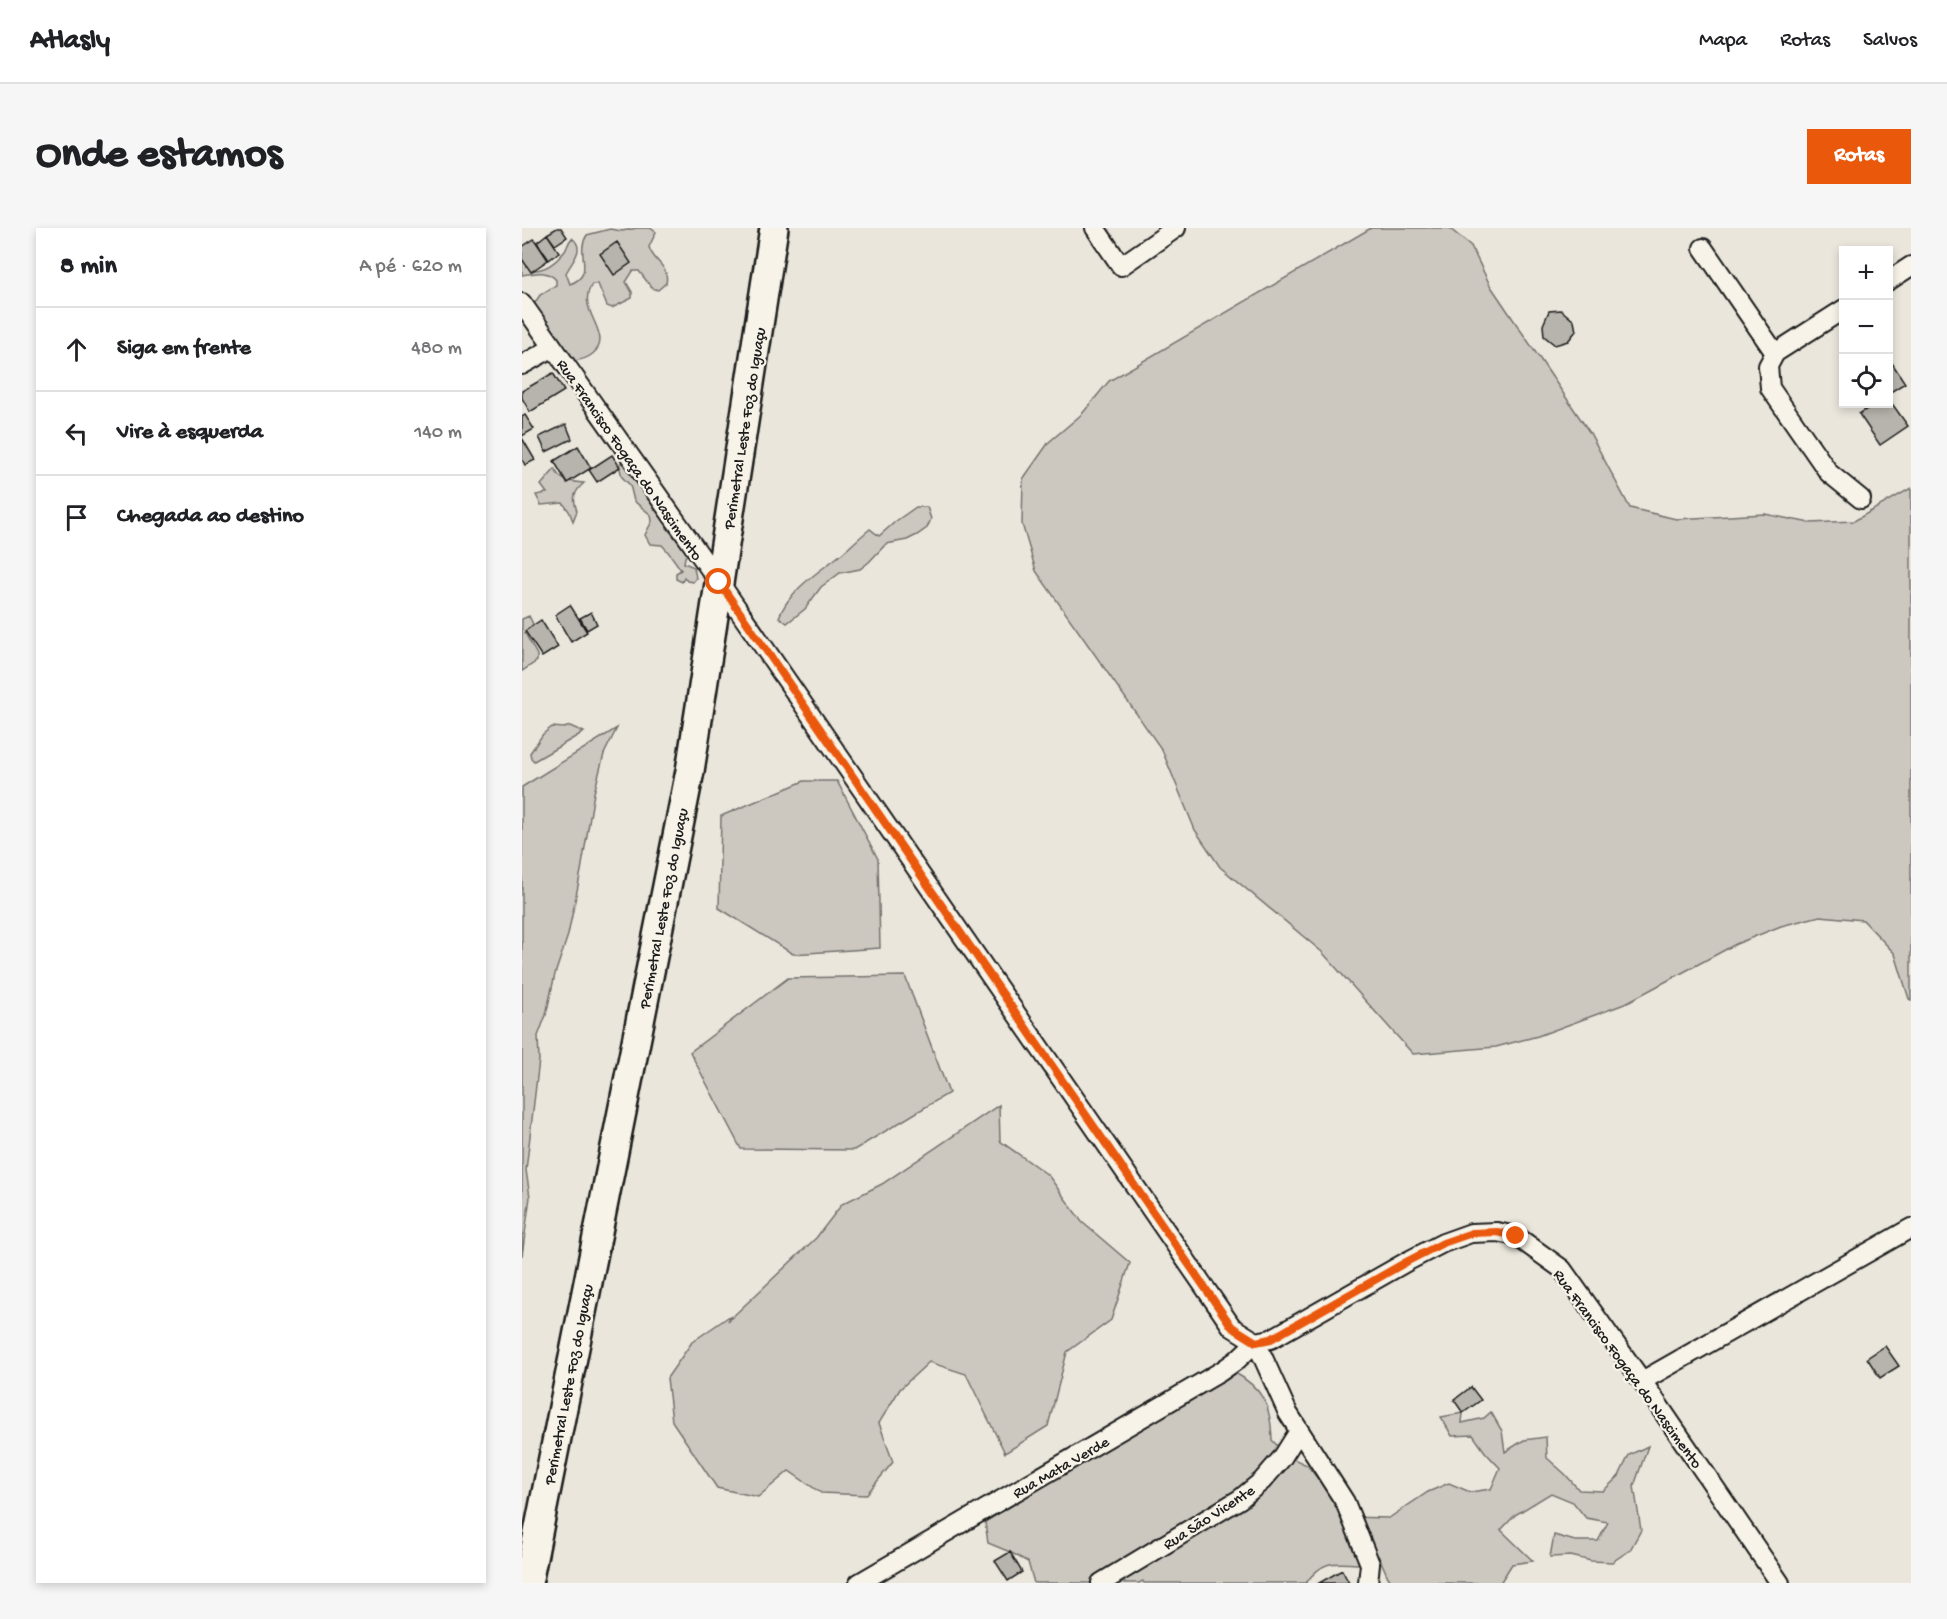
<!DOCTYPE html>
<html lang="pt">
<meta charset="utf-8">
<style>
body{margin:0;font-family:"Gochi Hand",sans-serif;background:#f6f6f6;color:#202124}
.controls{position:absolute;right:18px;top:18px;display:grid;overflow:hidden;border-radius:0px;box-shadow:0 3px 9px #0003}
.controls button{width:54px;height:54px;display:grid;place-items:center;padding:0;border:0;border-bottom:2px solid #e0e0e0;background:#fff;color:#202124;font:30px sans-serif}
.stop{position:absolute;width:18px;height:18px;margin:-14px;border:4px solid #ea580c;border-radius:50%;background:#fff}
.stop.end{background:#ea580c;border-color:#fff;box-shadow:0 2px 6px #0008}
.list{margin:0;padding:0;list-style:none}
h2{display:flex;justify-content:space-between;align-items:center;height:78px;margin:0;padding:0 24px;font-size:26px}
h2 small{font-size:20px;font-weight:400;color:#757577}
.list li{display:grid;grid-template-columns:39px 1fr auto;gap:18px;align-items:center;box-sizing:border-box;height:84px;padding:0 24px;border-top:2px solid #e0e0e0}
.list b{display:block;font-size:22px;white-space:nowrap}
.list em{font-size:20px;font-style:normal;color:#757577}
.icon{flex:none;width:33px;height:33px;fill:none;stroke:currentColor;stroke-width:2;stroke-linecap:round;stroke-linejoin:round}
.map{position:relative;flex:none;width:1389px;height:1355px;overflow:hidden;border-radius:0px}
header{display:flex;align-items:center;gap:36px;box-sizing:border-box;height:84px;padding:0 30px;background:#fff;border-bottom:2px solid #e0e0e0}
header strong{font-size:28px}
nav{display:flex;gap:33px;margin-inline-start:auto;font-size:21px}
.intro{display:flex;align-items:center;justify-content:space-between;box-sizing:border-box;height:144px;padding:0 36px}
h1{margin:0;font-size:42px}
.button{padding:15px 27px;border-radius:0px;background:#ea580c;color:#fff;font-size:21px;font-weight:700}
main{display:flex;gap:36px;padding:0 36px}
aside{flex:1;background:#fff;border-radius:0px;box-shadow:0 3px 9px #0003}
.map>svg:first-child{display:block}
.green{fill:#ccc8c0;stroke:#74726e;stroke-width:1.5}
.building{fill:#b6b4ac;stroke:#1c1c1c;stroke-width:1.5}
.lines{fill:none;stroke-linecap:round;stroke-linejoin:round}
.minor-casing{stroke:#1c1c1c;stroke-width:22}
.highway-casing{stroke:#1c1c1c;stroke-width:32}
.minor{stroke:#f7f3e8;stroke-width:18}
.highway{stroke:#f7f3e8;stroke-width:27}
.route{stroke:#ea580c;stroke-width:8}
.labels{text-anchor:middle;stroke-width:4.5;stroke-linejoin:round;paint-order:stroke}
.street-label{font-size:16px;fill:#1c1c1c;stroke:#f7f3e8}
</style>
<header>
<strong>Atlasly</strong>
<nav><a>Mapa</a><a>Rotas</a><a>Salvos</a></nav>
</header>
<div class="intro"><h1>Onde estamos</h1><a class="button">Rotas</a></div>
<main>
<aside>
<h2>8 min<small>A pé · 620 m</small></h2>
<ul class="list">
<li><svg class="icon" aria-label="ahead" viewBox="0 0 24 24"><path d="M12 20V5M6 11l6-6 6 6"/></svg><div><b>Siga em frente</b></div><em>480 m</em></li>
<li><svg class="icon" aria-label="left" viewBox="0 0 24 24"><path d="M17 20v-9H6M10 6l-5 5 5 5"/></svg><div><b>Vire à esquerda</b></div><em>140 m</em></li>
<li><svg class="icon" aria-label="arrive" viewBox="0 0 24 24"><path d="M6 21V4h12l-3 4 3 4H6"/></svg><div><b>Chegada ao destino</b></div></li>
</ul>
</aside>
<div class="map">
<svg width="1389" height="1355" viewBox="0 0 1389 1355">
<rect width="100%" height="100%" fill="#eae6dc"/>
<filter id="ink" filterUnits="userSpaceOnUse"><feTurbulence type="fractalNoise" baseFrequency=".0167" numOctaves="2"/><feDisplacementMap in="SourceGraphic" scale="12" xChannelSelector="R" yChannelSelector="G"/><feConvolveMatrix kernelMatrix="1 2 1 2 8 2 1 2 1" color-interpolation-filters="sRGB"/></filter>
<g filter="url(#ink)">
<path class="green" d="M115,0h13l6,4 -7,15c4,15 21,19 17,36l-8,7 -6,-2 -13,-17h-6l-7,11 6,10v6l-20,10 -5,-2 -9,-22h-6c-12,19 3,33 7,50 5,17 -12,26 -26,27l-39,-57 6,-9 16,-10v-5c-9,-11 -22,-7 -34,-5v-17l12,12c12,0 23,-9 31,-19 3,-5 3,-9 7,-13 14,11 0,23 -6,35l4,11c27,-10 4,-30 17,-49l23,-6 12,2z
M849,0h78l22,18 19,39 100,148 40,75 46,11 89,-5 45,9 44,-2 57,-33v512l-2,-1 -14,-45 -32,-34 -43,-4 -39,10 -45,18 -114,61 -84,31 -42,11 -83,7 -91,-102 -102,-85 -25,-37 -33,-80 -126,-179 -14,-47 1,-45 26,-37 33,-28 27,-33z
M101,233c10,12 21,25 29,38 5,8 3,15 13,19l2,4v6l21,25 -3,4 -1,6 10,4 2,11 -3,4 -6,-1 -3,-4 -2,5 -6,-3v-6l5,-3c-6,-9 -12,-18 -19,-25l-12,-1 -5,-9 7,-14 -1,-6 -17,-14 -4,-16 -8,-8 -3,-12z
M33,241c6,14 15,12 29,14 -10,9 -12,15 -7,28l-4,10 -4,-10 -6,-8 -22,2 -5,-10 11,-2 -6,-8z
M394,279h11l4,12 -4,9 -10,7 -10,5 -21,4 -17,18 -9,7 -20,4 -19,14 -16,22 -18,14 -8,-6c12,-30 42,-46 66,-66 8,-7 16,-15 25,-22l9,7 17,-15z
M7,388l4,8 -8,9 12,22v6l-15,10v-52z
M48,498l14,6 -50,29 -3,-3 -1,-5 13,-19 9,-7 12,1z
M95,500l-13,26 -10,39 -13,78 -13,64 -13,39 -9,41 -8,21 1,24 -13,110 4,27 -8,59v-469z
M282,553h33l41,78 2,89 -87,6 -74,-46 2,-92z
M383,748l44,117 -95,57 -113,-1 -51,-97 98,-74z
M477,877l1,36 48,34 34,47 48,41 -19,57 -44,32 -19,74 -43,27 -39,-79 -37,-12 -29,27 -21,34 14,39 -27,33 -45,-2 -32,-22 -31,26 -41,-9 -45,-67 -5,-43 25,-36 39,-27 -3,6 88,-83 26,-34 40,-20z
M710,1143c31,17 39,34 40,69l15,16 20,9 27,34 11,18 44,1 39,-26 21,-9 21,9 21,-3 9,-21 -15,-16 -12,-17 -21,1 -11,-19 22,-4 -1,10 22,-5 7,-6 11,19 3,21 19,-12 22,-3 1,21 18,16 14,16 24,1 16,-15 10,-21 19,-9 -14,40 7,44 -11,20 -18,12 -21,-1 -20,-5 -21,1 4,-22 21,6h23l10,-19 -22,-4 -13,-16 -22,-9 -36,22 -14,15 32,31 -21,3 -12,19h-107l-5,-6 -9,-20 -15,-13 -6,20c-26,-2 -36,-3 -52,19h-162l-1,-2 -4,2h-105l-6,-21 -18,-10 -22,-9 -3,-21z"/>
<path class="building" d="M35,0h4l6,9 -12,8 -8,-11z
M25,6l12,18 -10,8 -12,-18z
M12,11l14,21 -17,12 -9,-13v-12z
M95,14l14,21 -17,12 -14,-21z
M1039,82l13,11 2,10 -8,10 -13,4 -11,-9 -1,-11 6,-14z
M1368,132l15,23 -16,10 -1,-32z
M31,145l11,18 -34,21 -8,-14v-7z
M1366,170l20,28 -28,19 -21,-31 16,-10h13z
M3,187l9,14 -12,7v-19z
M44,196l6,15 -26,13 -7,-15z
M0,210l13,22 -10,5 -3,-6z
M56,218l13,22 -24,15 -13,-22z
M90,227l8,12 -23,15 -8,-12z
M48,377l17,27 -16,10 -16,-27z
M69,384l6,12 -10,6 -7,-12z
M19,392l17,27 -16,10 -17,-26z
M1363,1118l14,20 -19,12 -13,-20z
M949,1159l10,13 -18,13 -9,-13z
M488,1324l12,20 -14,9 -13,-20z
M820,1342l7,13h-30z"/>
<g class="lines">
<g class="minor-casing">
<path id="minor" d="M573,0l26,38 55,-38
M1181,20l72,105 -7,13 2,22 59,85 32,26
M1366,53l23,-15
M0,75l197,279 513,745 24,15 15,-3 137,-78 35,-18 28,-10 26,-1 19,4 46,33 80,112 138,202
M1253,125l69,-44
M0,137l30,-17
M1120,1153l269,-153
M337,1355l361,-211 17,-12 19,-18 32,71 57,89 25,62 -2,19
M579,1355l139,-84 22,-18 20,-23 17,-27"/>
</g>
<g class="highway-casing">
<path id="highway" d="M6,1355l162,-812 84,-543"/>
</g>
<use href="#minor" class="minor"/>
<use href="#highway" class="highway"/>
</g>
</g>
<g class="lines" filter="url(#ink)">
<path class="route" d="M197,354l513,745 24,15 15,-3 137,-78 35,-18 29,-10 25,-1 19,4"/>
</g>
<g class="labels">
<g class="street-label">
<text transform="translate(221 200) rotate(-81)" y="6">Perimetral Leste Foz do Iguaçu</text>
<text transform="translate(109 231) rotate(55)" y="6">Rua Francisco Fogaça do Nascimento</text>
<text transform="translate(140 680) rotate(-79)" y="6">Perimetral Leste Foz do Iguaçu</text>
<text transform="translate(1107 1140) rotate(54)" y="6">Rua Francisco Fogaça do Nascimento</text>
<text transform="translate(45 1156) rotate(-79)" y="6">Perimetral Leste Foz do Iguaçu</text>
<text transform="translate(538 1238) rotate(-30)" y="6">Rua Mata Verde</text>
<text transform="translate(686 1288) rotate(-33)" y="6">Rua São Vicente</text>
</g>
</g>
</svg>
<div class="controls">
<button>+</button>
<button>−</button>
<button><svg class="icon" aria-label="locate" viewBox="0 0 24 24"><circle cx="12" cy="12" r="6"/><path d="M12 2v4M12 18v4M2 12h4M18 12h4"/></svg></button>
</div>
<div class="stop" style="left:197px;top:354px"></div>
<div class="stop end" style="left:994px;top:1008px"></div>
</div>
</main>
